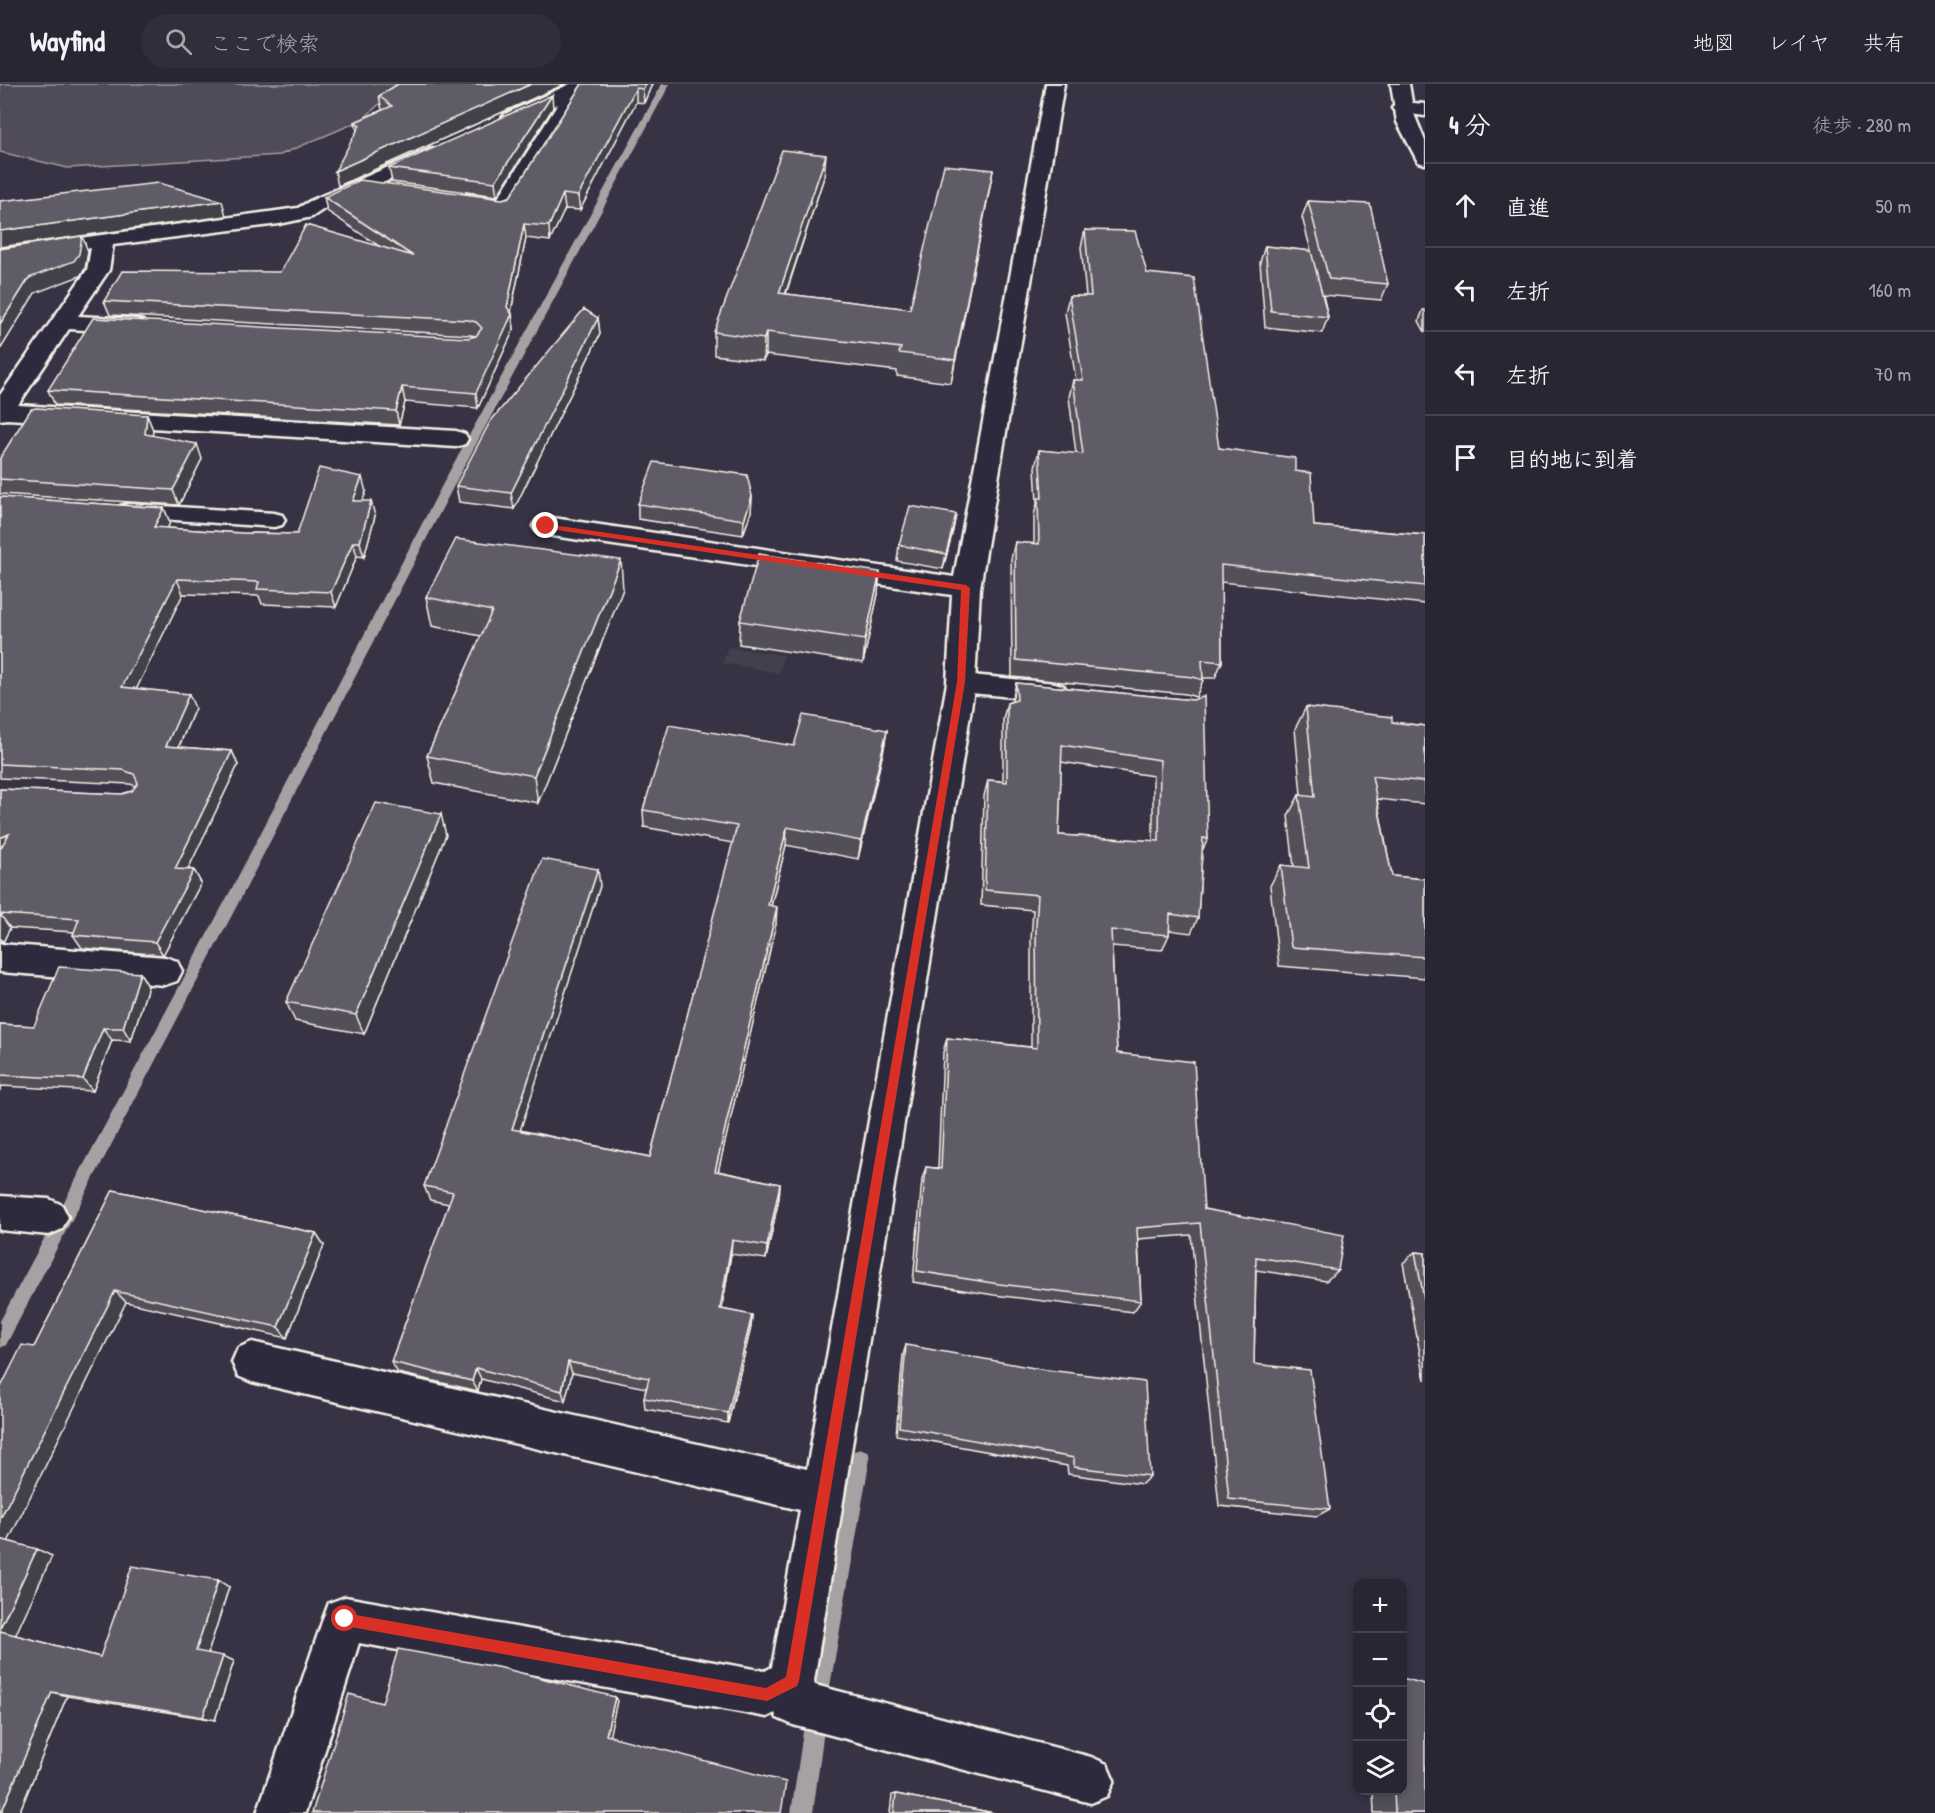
<!DOCTYPE html>
<html lang="ja">
<meta charset="utf-8">
<style>
body{margin:0;font-family:"Patrick Hand","Klee One",sans-serif;background:#312e3b;color:#f1f3f6}
.controls{position:absolute;right:18px;bottom:18px;display:grid;overflow:hidden;border-radius:12px;box-shadow:0 3px 9px #0003}
.controls button{width:54px;height:54px;display:grid;place-items:center;padding:0;border:0;border-bottom:2px solid #45434e;background:#292633;color:#f1f3f6;font:30px sans-serif}
.stop{position:absolute;width:18px;height:18px;margin:-14px;border:4px solid #d93025;border-radius:50%;background:#fff}
.stop.end{background:#d93025;border-color:#fff;box-shadow:0 2px 6px #0008}
.list{margin:0;padding:0;list-style:none}
h2{display:flex;justify-content:space-between;align-items:center;height:78px;margin:0;padding:0 24px;font-size:26px}
h2 small{font-size:20px;font-weight:400;color:#a5a5ac}
.list li{display:grid;grid-template-columns:39px 1fr auto;gap:18px;align-items:center;box-sizing:border-box;height:84px;padding:0 24px;border-top:2px solid #45434e}
.list b{display:block;font-size:22px;white-space:nowrap}
.list em{font-size:20px;font-style:normal;color:#a5a5ac}
.icon{flex:none;width:33px;height:33px;fill:none;stroke:currentColor;stroke-width:2;stroke-linecap:round;stroke-linejoin:round}
.map{position:relative;flex:none;width:1425px;height:1729px;overflow:hidden}
header{display:flex;align-items:center;gap:36px;box-sizing:border-box;height:84px;padding:0 30px;background:#292633;border-bottom:2px solid #45434e}
header strong{font-size:28px}
nav{display:flex;gap:33px;margin-inline-start:auto;font-size:21px}
.search{width:420px;height:54px;background:#312e3b;display:flex;align-items:center;gap:15px;box-sizing:border-box;padding:0 21px;border-radius:33px;color:#a5a5ac;font-size:22px}
main{display:flex}
aside{flex:1;background:#292633}
.map>svg:first-child{display:block}
.built{fill:#433f4e}
.green{fill:#504b59;stroke:#a29ea0;stroke-width:1.5}
.lines{fill:none;stroke-linecap:round;stroke-linejoin:round}
.stream{fill:#a6a2a4;fill-rule:evenodd}
.lane-casing{stroke:#f4f1e8;stroke-width:5}
.street-casing{stroke:#f4f1e8;stroke-width:5}
.secondary-casing{stroke:#f4f1e8;stroke-width:5}
.primary-casing{stroke:#f4f1e8;stroke-width:5}
.lane{fill:#2f2a3d;fill-rule:evenodd}
.street{fill:#2f2a3d;fill-rule:evenodd}
.secondary{fill:#2f2a3d;fill-rule:evenodd}
.primary{fill:#2f2a3d;fill-rule:evenodd}
.wall{fill:#524f59;stroke:#f4f1e8;stroke-width:1.5;fill-rule:evenodd}
.shaded-wall{fill:#424048;stroke:#f4f1e8;stroke-width:1.5}
.building{fill:#5f5c67;stroke:#f4f1e8;stroke-width:1.5;fill-rule:evenodd}
.route{fill:#d93025}
</style>
<header>
<strong>Wayfind</strong>
<div class="search"><svg class="icon" aria-label="search" viewBox="0 0 24 24"><circle cx="10" cy="10" r="6"/><path d="M15 15l6 6"/></svg>ここで検索</div>
<nav><a>地図</a><a>レイヤ</a><a>共有</a></nav>
</header>
<main>
<div class="map">
<svg width="1425" height="1729" viewBox="0 0 1425 1729">
<rect width="100%" height="100%" fill="#373244"/>
<filter id="ink" filterUnits="userSpaceOnUse"><feTurbulence type="fractalNoise" baseFrequency=".0167" numOctaves="2"/><feDisplacementMap in="SourceGraphic" scale="12" xChannelSelector="R" yChannelSelector="G"/><feConvolveMatrix kernelMatrix="1 2 1 2 8 2 1 2 1" color-interpolation-filters="sRGB"/></filter>
<g filter="url(#ink)">
<path class="built" d="M728,563l56,8 -5,18 -57,-10z"/>
<path class="green" d="M0,0h401l-39,36 -82,35 -212,13 -68,-16z"/>
<g class="lines">
<path class="stream" d="M662,0h8l-209,388 -219,424 -236,449 -6,3v-27l232,-433 217,-416z
M861,1365l7,2 2,7 -41,234 -16,121h-22l18,-121 43,-234 2,-7z"/>
<g class="lane-casing">
<path id="lane" d="M128,420l146,9 8,2 3,5 -3,5 -8,2 -154,-11 -3,-5 3,-5z
M961,590l94,9 9,3 3,6 -3,6 -9,3 -94,-9 -9,-3 -3,-6 3,-6z"/>
</g>
<g class="street-casing">
<path id="street" d="M570,0h25l-10,7 -74,118 -7,2 -42,-7 -3,-4 3,-4 7,-2 29,4 60,-94 -46,20 -7,-2 -3,-4 3,-4z
M1046,0h18l-84,504 -5,95 -161,998 -6,16 -41,20 -408,-74 -54,170h-48l66,-194 6,-16 16,-6 420,74 7,-4 28,-157 -548,-128 -14,-6 -6,-14 6,-14 14,-6 555,127 140,-786 5,-88 -406,-60 -9,-3 -4,-6 4,-6 9,-3 408,60z
M1402,18l23,2v12l-30,-4 -3,-4 3,-4z
M432,64l7,2 3,4 -3,4 -115,51 -12,8 -33,7 -166,21 -4,25 -31,46 57,3 8,2 3,5 -3,5 -8,2 -66,-4 -51,76 438,26 9,3 3,5 -3,5 -9,3 -449,-28 -7,1v-25l87,-125 4,-22 -91,15v-14l298,-41 12,-7z
M0,860l165,13 12,4 5,10 -5,10 -12,4 -165,-13z
M0,1112l49,3 13,6 6,12 -6,12 -13,6 -49,-5z"/>
</g>
<g class="secondary-casing">
<path id="secondary" d="M792,1575l16,6 7,20 276,72 16,7 7,16 -7,16 -16,7 -298,-78 -16,-7c-8,-19 -9,-33 -1,-53z"/>
</g>
<g class="primary-casing">
<path id="primary" d="M1391,0h18l5,30 11,27v23l-7,-2 -21,-40z"/>
</g>
<use href="#lane" class="lane"/>
<use href="#street" class="street"/>
<use href="#secondary" class="secondary"/>
<use href="#primary" class="primary"/>
</g>
<path class="wall" d="M398,0h167l-227,102 19,-55 -2,-9 27,-12 -3,-14z
M582,0h70l-8,19 -8,-1 -56,108 -15,-1 -15,32 -24,-3 -15,74 1,2 2,15 -36,79 -73,-6 -6,23 -344,-20 -7,-15 420,-52 8,-2 -6,-1 -360,-20 -6,-14 176,-29 99,-26 -52,-35 -3,-14 178,2 8,-2z
M553,24l-56,88 -105,-14 -3,-14z
M993,86l-42,213 -54,-7v-5l-131,-16 -3,6 -49,-6v-23l110,-155 -38,117 124,15z
M1308,117l80,83 -7,16 -58,-5 5,22 -6,16 -57,-6 -5,-65 5,-16 46,5 -9,-34z
M1085,146l62,43 72,175 76,23 19,55 111,9v69l-204,-22 1,80 -7,16h-12v2l-7,17 -10,-3 -174,-17 -1,-118 4,-17 19,2v-29l3,-11 -2,-37 4,-17 37,4 -7,-57 4,-17h3l-11,-67 4,-17h17l-5,-49z
M1423,226h2v22l-6,-11z
M598,234l2,16 -86,175 -55,-7 -3,-16z
M147,331l6,15 -1,6 50,23 -23,46 -179,-11v-36z
M366,408l-4,9 13,15 -11,41 -7,-1 -21,51 -74,-3 -3,-8 -76,-2 -47,95 59,19 -16,39 53,4 6,14 -50,104 6,1 7,13 -38,72 -81,-7 -9,-13 1,-3 -64,-4 -7,14h-3v-153l122,5 10,-3 4,-5 -6,-2 -130,-6v-281l164,11 6,15 -3,5 74,5 56,1z
M752,412l-1,16 -8,23 -105,-16v-15z
M956,430l-3,16 -10,39 -46,-8 2,-16z
M623,505l-85,214 -104,-20 -7,-27 54,-120 -49,-10 -6,-29z
M878,510l-15,69 -124,-19 1,-23z
M1016,599l177,17 15,139 -6,12 -4,67 -7,15 -22,-3v5l-7,15 -50,-4 5,107 87,156 134,61 -12,11 -70,-11 -2,94 76,145 -13,7 -98,-10 -28,-271 -53,4 3,62 -8,11 -139,-17 -81,-13 9,-103 4,-12 12,1 5,-116 4,-14 84,9v-107l2,-30 -52,-5 3,-109 4,-16 15,1v-62l4,-16 5,-2zM1061,678l92,14v65l-94,-6z
M1306,623l86,15 33,4v78l-48,-5 15,77 33,3v99l-146,-12 -9,-80 11,-21 13,2 -6,-51 11,-21h2l-6,-66z
M887,646l-3,18 -26,111 -72,-14 -15,61 5,18 -58,247 62,13 -1,14 -13,61 -35,-5 -9,55 30,6 -1,12 -23,96 -83,-14 -1,-11 2,-10 -74,-15 -7,28 -84,-22 -3,12 -80,-18 -7,-11 58,-158 -19,-4 -6,-14 176,-300 -80,244 130,27 83,-314 -89,-16 -1,-17 151,-64z
M446,751l-82,199 -69,-13 -9,-19z
M140,889l8,13 -17,55 -19,-1 -19,51 -91,-5 -2,5v-67l34,2z
M113,1106l203,43 8,12 -37,93 -161,-36 -118,239 44,15 -37,79 85,22 129,-70 -21,66 26,8 -19,59 -148,-24 -48,117 -19,-424 34,-42z
M1415,1168l10,1v127l-22,-117z
M906,1261l244,131 -8,8 -74,-10 -1,-8 -171,-31 7,-80z
M1373,1707h29l23,22h-51z
M896,1710l98,19h-104l2,-18z"/>
<path class="shaded-wall" d="M531,0h34l-227,102 -3,-15z
M645,0h7l-8,19 -1,-14z
M636,4v14l-56,108 -2,-14z
M552,11l1,13 -56,88 -2,-14z
M826,71l-2,22 -46,139 1,-23z
M993,86l-4,22 -38,191 4,-23z
M563,110l2,15 -15,32 -1,-15z
M222,117l4,15 -226,31v-16z
M524,140l2,14 -17,83 3,-7 2,15 -36,79 -2,-15 31,-86z
M82,152l6,15 -3,18 -5,7 -45,17 -35,57v-26l29,-46z
M598,234l2,16 -86,175 -3,-16z
M766,248v23l-3,6 1,-22z
M402,303l3,15 -6,23 -3,-14z
M147,331l6,15 -2,19 -6,-15z
M197,360l5,15 -23,46 -6,-15z
M362,393l4,15 -9,24 -4,-15z
M752,412l-1,16 -8,23 1,-15z
M371,417l4,15 -11,41 -4,-15z
M164,424l6,15 -10,19 -6,-15z
M956,430l-3,16 -10,39 3,-15z
M353,458l4,14 -21,51 -5,-15z
M621,476l2,29 -85,214 -4,-27z
M880,488l-2,22 -15,69 2,-23z
M177,495l6,15 -53,108 -8,-15z
M189,610l6,14 -22,52 -7,-14z
M887,646l-3,18 -26,111 3,-18z
M232,667l6,14 -56,117 -7,-13z
M441,730l5,21 -82,199 -8,-19z
M787,743l-1,18 -19,77 1,-17z
M9,750l-9,23v-19z
M598,785l2,17 -84,257 -4,-14z
M194,786l7,13 -38,72 -8,-13z
M777,823l-1,17 -61,261v-14z
M0,830l10,14 -7,14 -3,-4z
M140,889l8,13 -17,55 -8,-13z
M103,944l9,12 -19,51 -10,-12z
M780,1100l-1,14 -13,61 1,-13z
M316,1149l8,12 -37,93 -9,-11z
M732,1156l-1,14 -11,67v-12z
M115,1207l11,11 -119,242 -7,-3v-22z
M752,1231l-1,12 -23,96v-10z
M568,1278l4,11 -7,28 -3,-10z
M476,1284l5,11 -3,12 -6,-10z
M37,1465l15,7 -37,80 -15,-5v-3z
M218,1496l11,7 -22,69 -11,-5z
M223,1572l11,5 -19,59 -12,-3z
M52,1608l15,4 -48,117h-18z
M615,1613l2,4 -8,37 -3,-3z"/>
<path class="building" d="M398,0h133l-196,87 25,-46 -5,-3 37,-16 -13,-10z
M582,0h63l-2,5 -7,-1 -58,108 -15,-2 -14,32 -25,-2 -17,83 5,7 -36,79 -74,-6 -6,24 -348,-21 45,-72 375,20 8,-2 6,-8 -6,-6 -8,-2 -364,-19 18,-30 158,1 26,-47 107,31 -89,-59 36,-17 142,19 8,-2z
M552,11l-57,87 -106,-14z
M782,66l44,5 -47,138 131,16 34,-144 49,5 -38,190 -56,-7 2,-5 -135,-16 -2,7 -50,-7z
M159,99l63,18 -222,30v-30z
M1308,117l62,3 18,80 -59,-5z
M1085,146l50,1 12,42 47,5 25,170 76,10v13l16,2 3,53 111,9v51l-204,-21 1,97 -20,-2 1,20 -10,-3 -177,-17 -1,-118 24,2 -1,-46h4l-3,-48 44,4 -10,-74h10l-14,-84h22z
M82,152l-3,18 -5,7 -45,17 -29,46v-75z
M1265,162l46,5 17,66 -57,-6z
M584,225l14,9 -87,175 -55,-7 34,-64z
M36,324l111,7 -2,19 52,10 -24,46 -173,-11v-21l31,-49z
M654,378l93,13 5,21 -8,24 -106,-16z
M319,384l43,9 -9,24h18l-11,41h-7l-22,50 -74,-3 2,-7 -82,-3 -55,108 67,7 -23,52 66,5 -57,118 19,1 -39,72 -82,-7 6,-16 -79,-5v1v-66l9,-15 -9,4v-49l122,5 10,-3 6,-8 -4,-9 -11,-4 -123,-6v-267l164,11 -10,19 87,6 56,1z
M910,422l46,8 -10,40 -47,-9z
M456,455l165,21 -87,216 -107,-20 65,-145 -66,-14z
M759,470l121,18 -15,68 -125,-19z
M1016,599l177,17 11,-4 4,143 -5,-1 -5,80 -28,-4 -1,21 -58,-5 6,123 77,9 10,147 140,26 -6,35 -82,-13 -2,107 56,6 20,139 -101,-10 -29,-276 -63,5 4,73 -142,-17 -82,-13 9,-104 15,2 6,-131 90,10 -1,-123 2,-30 -53,-5 3,-110 19,2v-79l10,-3zM1062,661l98,15 -1,81 -100,-6z
M1306,623l86,10v5l33,4v56l-53,-6 20,100 33,3v78l-134,-10 -10,-82 28,3 -10,-73 16,2z
M803,631l84,15 -26,111 -74,-14 -19,78 9,2 -62,264 65,13 -13,62 -35,-6 -12,69 32,6 -24,98 -84,-15 5,-20 -81,-16 -6,29 -86,-23 -4,13 -81,-19 62,-170 -29,-6 118,-327 56,10 -86,260 138,28 87,-331 -94,-16 26,-85 125,21z
M376,719l65,11 -85,201 -70,-13z
M59,883l81,6 -17,55h-20l-20,51 -83,-4v-51l34,2z
M113,1106l203,43 -38,94 -163,-36 -115,228v-130l22,-44 12,2z
M1415,1168l10,1v51z
M906,1261l134,24 105,13 5,94 -76,-9v-9l-175,-31z
M0,1455l37,10 -37,79z
M132,1482l86,14 -22,71 27,5 -20,61 -151,-25 -51,121h-1v-182l100,26z
M398,1565l104,19 113,29 -9,38 180,47 -5,31h-469l37,-119 33,9z
M1402,1594l23,6v129h-30l-1,-22h8z
M896,1710l98,19h-100z"/>
</g>
<path class="route" d="M546,440l420,61 4,3 -5,94 -166,999 -2,5 -30,15 -422,-75 -4,-2 -2,-5 2,-4 4,-2 421,75 20,-11 171,-995 4,-92 -418,-62v-3z"/>
</svg>
<div class="controls">
<button>+</button>
<button>−</button>
<button><svg class="icon" aria-label="locate" viewBox="0 0 24 24"><circle cx="12" cy="12" r="6"/><path d="M12 2v4M12 18v4M2 12h4M18 12h4"/></svg></button>
<button><svg class="icon" aria-label="layers" viewBox="0 0 24 24"><path d="M12 4l9 5-9 5-9-5zM3 14l9 5 9-5"/></svg></button>
</div>
<div class="stop" style="left:345px;top:1535px"></div>
<div class="stop end" style="left:546px;top:442px"></div>
</div>
<aside>
<h2>4 分<small>徒歩 · 280 m</small></h2>
<ul class="list">
<li><svg class="icon" aria-label="ahead" viewBox="0 0 24 24"><path d="M12 20V5M6 11l6-6 6 6"/></svg><div><b>直進</b></div><em>50 m</em></li>
<li><svg class="icon" aria-label="left" viewBox="0 0 24 24"><path d="M17 20v-9H6M10 6l-5 5 5 5"/></svg><div><b>左折</b></div><em>160 m</em></li>
<li><svg class="icon" aria-label="left" viewBox="0 0 24 24"><path d="M17 20v-9H6M10 6l-5 5 5 5"/></svg><div><b>左折</b></div><em>70 m</em></li>
<li><svg class="icon" aria-label="arrive" viewBox="0 0 24 24"><path d="M6 21V4h12l-3 4 3 4H6"/></svg><div><b>目的地に到着</b></div></li>
</ul>
</aside>
</main>
